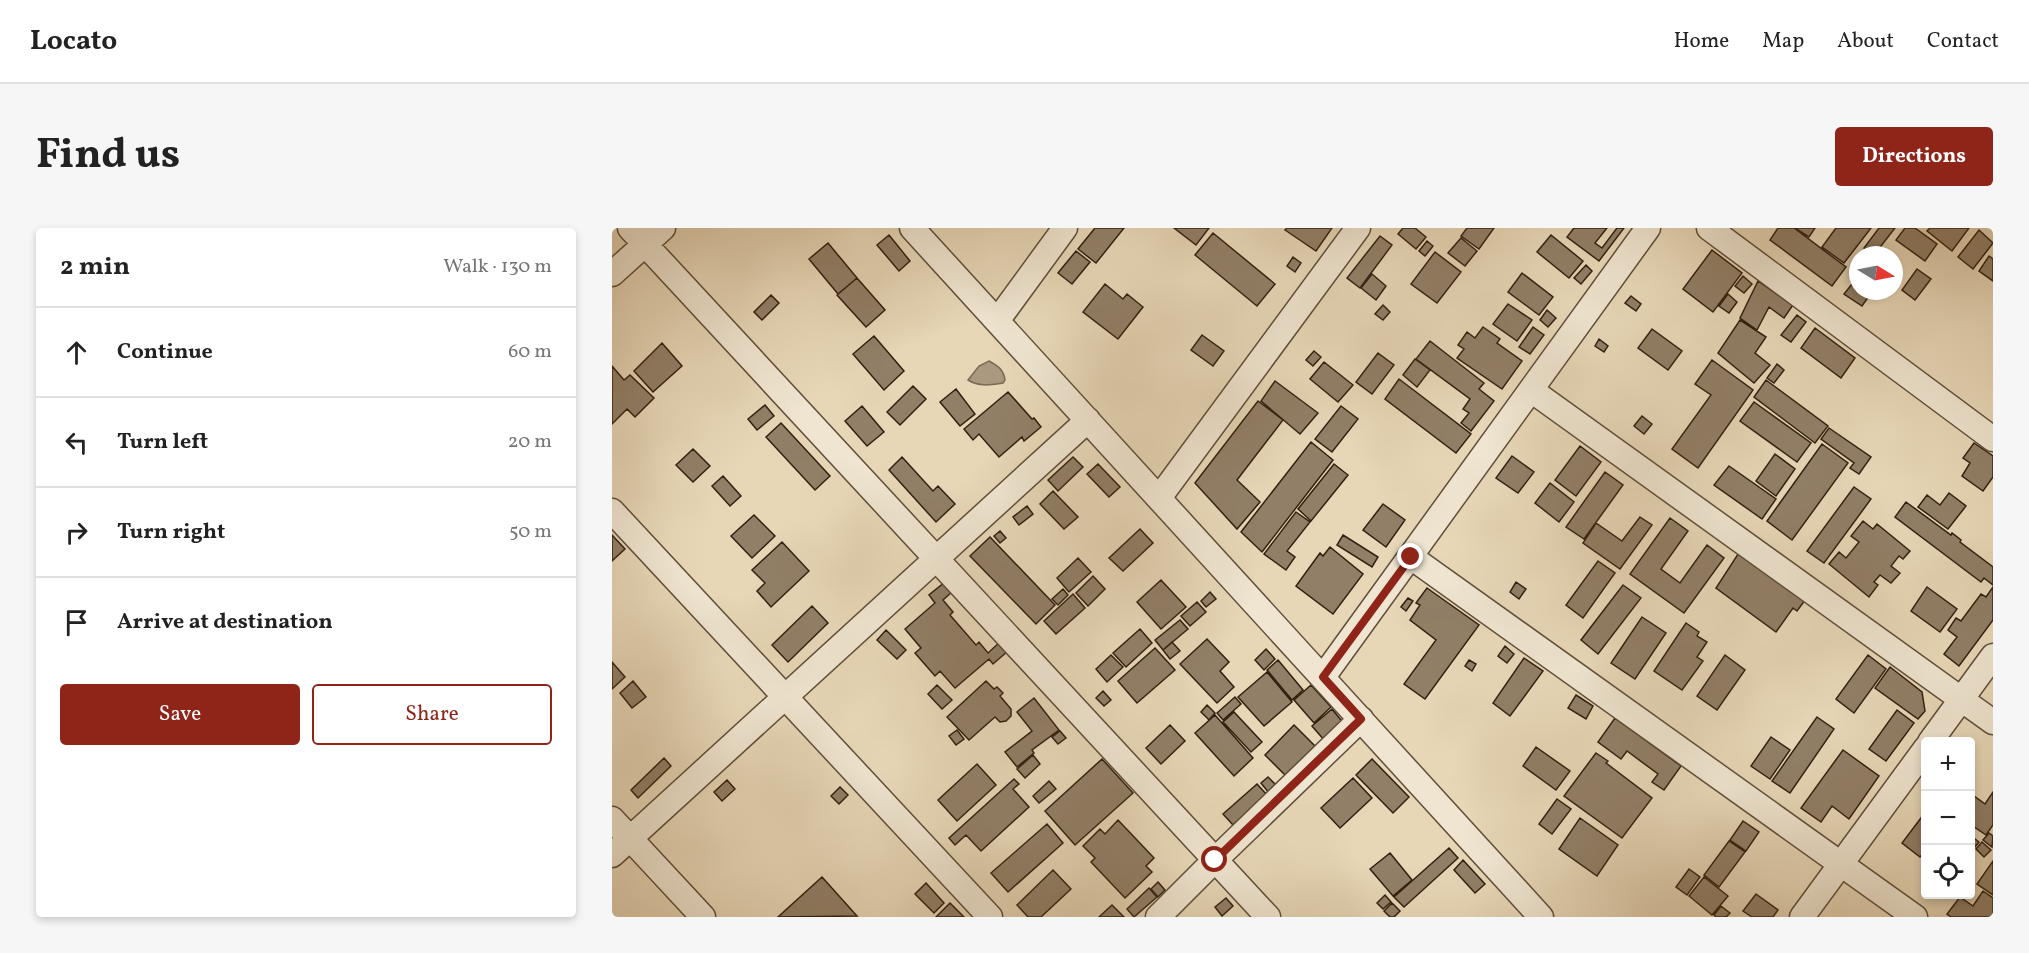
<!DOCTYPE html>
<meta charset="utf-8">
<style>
body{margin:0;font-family:Vollkorn,serif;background:#f6f6f6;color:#222}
.controls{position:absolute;right:18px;bottom:18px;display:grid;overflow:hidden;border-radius:6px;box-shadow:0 3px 9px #0003}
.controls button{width:54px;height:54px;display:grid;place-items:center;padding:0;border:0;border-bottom:2px solid #e0e0e0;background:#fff;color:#222;font:30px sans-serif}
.compass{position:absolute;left:1237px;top:18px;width:54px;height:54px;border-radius:50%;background:#fff;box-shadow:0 3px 9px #0003;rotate:100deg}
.stop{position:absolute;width:18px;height:18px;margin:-14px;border:4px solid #8f2418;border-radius:50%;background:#fff}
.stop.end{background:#8f2418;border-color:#fff;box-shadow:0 2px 6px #0008}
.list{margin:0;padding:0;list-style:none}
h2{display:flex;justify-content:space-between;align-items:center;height:78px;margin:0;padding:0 24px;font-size:26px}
h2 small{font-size:20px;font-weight:400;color:#767676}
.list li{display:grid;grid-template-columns:39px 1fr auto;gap:18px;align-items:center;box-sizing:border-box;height:90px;padding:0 24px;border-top:2px solid #e0e0e0}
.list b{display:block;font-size:22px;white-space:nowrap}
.list em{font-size:20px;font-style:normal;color:#767676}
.actions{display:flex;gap:12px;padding:18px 24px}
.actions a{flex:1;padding:14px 0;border:2px solid #8f2418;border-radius:6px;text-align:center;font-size:21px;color:#8f2418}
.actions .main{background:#8f2418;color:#fff}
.icon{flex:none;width:33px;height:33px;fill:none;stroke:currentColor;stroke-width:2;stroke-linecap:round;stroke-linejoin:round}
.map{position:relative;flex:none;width:1381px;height:689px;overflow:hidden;border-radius:6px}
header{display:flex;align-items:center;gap:36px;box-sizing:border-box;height:84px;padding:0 30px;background:#fff;border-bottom:2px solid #e0e0e0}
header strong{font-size:28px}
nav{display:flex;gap:33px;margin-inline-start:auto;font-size:21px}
.intro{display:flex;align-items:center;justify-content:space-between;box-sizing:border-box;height:144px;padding:0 36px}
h1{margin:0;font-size:42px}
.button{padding:15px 27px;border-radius:6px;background:#8f2418;color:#fff;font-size:21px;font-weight:700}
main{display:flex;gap:36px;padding:0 36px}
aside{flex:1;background:#fff;border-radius:6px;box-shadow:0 3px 9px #0003}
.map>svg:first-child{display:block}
.water{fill:#aa997f;stroke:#7a6953;stroke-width:1.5}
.building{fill:#917f67;stroke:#332011;stroke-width:1.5}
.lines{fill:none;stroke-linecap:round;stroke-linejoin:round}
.minor-casing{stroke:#604e3a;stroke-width:27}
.minor{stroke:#efe5d0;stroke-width:24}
.route{stroke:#8f2418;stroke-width:8}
</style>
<header>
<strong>Locato</strong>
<nav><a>Home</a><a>Map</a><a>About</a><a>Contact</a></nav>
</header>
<div class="intro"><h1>Find us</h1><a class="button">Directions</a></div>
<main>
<aside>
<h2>2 min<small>Walk · 130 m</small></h2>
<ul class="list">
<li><svg class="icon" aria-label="ahead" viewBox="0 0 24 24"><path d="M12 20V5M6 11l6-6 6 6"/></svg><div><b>Continue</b></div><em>60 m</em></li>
<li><svg class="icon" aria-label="left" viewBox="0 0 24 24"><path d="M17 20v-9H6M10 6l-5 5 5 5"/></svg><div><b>Turn left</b></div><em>20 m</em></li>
<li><svg class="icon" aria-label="right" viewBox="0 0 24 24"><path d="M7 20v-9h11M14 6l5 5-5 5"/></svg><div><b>Turn right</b></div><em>50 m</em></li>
<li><svg class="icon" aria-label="arrive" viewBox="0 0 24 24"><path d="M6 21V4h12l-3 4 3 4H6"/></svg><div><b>Arrive at destination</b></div></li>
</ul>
<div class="actions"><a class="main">Save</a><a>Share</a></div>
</aside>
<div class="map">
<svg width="1381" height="689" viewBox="0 0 1381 689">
<rect width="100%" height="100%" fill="#e7d7b7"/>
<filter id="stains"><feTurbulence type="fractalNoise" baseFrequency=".00333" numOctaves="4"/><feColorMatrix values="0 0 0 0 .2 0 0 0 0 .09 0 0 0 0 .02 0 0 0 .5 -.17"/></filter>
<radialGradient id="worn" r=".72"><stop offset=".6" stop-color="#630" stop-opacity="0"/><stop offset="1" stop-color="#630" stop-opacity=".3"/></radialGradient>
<path class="water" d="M377,133c9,5 15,9 16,19l-2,3c-13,2 -24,4 -35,-3l11,-14z"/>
<path class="building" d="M483,0h29l-28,35 -18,-14z
M562,0h35l-13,17z
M675,0h45l-16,23 -31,-21z
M791,0h12l11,9 -10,12 -18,-15z
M855,0h27l-15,21 -18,-13z
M962,0h33l-12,15 7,5 15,-20h7l-25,33 -32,-24z
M1166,0h16l52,39 -14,19 -62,-46z
M1183,0h20l-6,9z
M1224,0h35l-27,35 -22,-16z
M1267,0h16l-21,27 -10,-7z
M1293,0h10l22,16 -12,17 -29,-21z
M1318,0h39l-17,23 -25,-20z
M1367,2l14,13 -20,26 -15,-12z
M601,5l62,51 -18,22 -62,-51z
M277,7l21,26 -11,10 -22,-26z
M939,7l32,26 -14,17 -32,-26z
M768,8l12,9 -32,43 -13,-10z
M849,10l16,13 -12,15 -17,-13z
M815,13l6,5 -8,10 -6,-5z
M216,15l29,35 -19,16 -29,-35z
M1100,22l30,23 -29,39 -30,-23z
M464,23l14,11 -18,22 -14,-11z
M823,24l26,20 -24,31 -26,-19z
M1377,28l4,3v22l-14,-10z
M681,29l8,6 -6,9 -8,-6z
M974,37l6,6 -11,13 -7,-6z
M1305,41l14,10 -16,21 -13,-10z
M910,45l31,24 -14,18 -31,-23z
M760,46l14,12 -10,14 -15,-12z
M1131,48l9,8 -8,9 -9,-7z
M245,50l28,32 -19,17 -29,-32z
M1146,53l35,24 -9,13 -15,-11 -12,23 -17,-12z
M493,56l18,15 4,-5 16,13 -25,32 -35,-27z
M1240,56l6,4v3h4l7,5 -7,10 -18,-12z
M1116,66l9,8 -8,11 -10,-7z
M159,67l8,8 -17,17 -8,-8z
M1019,68l10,8 -5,7 -11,-8z
M896,76l24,16 -15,21 -24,-17z
M771,77l7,7 -7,8 -8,-6z
M935,82l9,8 -8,9 -8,-7z
M1185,87l9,7 -15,20 -10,-7z
M1128,92l26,17 -11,16 15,12 -16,18 -36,-30z
M871,99l17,12 -3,4 25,18 -20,28 -45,-31 7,-9 -6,-4 9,-13 8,6z
M921,99l11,8 -14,19 -11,-7z
M1203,100l40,30 -14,20 -40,-30z
M1040,101l30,22 -14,19 -30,-22z
M590,107l22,16 -11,15 -22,-16z
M262,108l30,35 -20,19 -31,-36z
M987,111l9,7 -4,6 -9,-6z
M818,113l54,42 -5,6 15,12 -23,30 -10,-8 8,-10 -6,-4 7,-10 -54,-40z
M50,115l20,23 -29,26 -19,-21z
M702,123l7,6 -8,9 -7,-6z
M766,125l16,12 -22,29 -16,-12z
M803,131l15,11 -13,17 -14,-12z
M1100,132l41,30 -55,78 -26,-19 39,-54 -16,-11z
M712,134l29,23 -15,17 -28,-23z
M1165,136l7,6 -10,13 -7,-5z
M0,138l12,14 6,-5 24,23 -19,19 -8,-8 -15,15z
M787,151l72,55 -15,19 -71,-54z
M1154,152l62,46 -13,17 -61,-46z
M663,153l43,32 -18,21 -39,-33z
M301,158l13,13 -26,26 -13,-13z
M344,161l19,25 -15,12 -20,-24z
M396,164l24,27 2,-1 7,9 -17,14 -2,-4 -23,20 -20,-23 -6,6 -9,-11z
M646,173l25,19 -46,60 23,22 -23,27 -42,-46z
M1142,174l57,41 -14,19 -57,-41z
M153,177l9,11 -17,14 -9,-11z
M250,178l22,26 -17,14 -22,-25z
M729,178l17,13 -26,33 -17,-13z
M1030,188l10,8 -8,10 -10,-8z
M169,195l49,53 -15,14 -49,-53z
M1217,200l42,29 -12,17 -9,-6 4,-5 -33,-24z
M699,214l22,18 -71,92 -21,-20z
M1362,215l19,13v21l-10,14 -21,-15 8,-13 -7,-5z
M1210,216l26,19 -56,77 -25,-19z
M968,218l21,16 -25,34 -21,-16z
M81,221l17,17 -17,16 -17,-17z
M1163,226l20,15 -19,27 -20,-15z
M900,228l22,16 -16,21 -22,-15z
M290,229l31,34 5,-5 17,18 -19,18 -47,-52z
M461,229l10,10 -25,24 -10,-11z
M486,236l22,23 -11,10 -22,-23z
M722,236l14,11 -37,46 -13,-12z
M1117,238l47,33 -14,20 -48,-34z
M993,244l18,13 -39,54 -18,-12z
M111,248l18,20 -11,10 -18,-20z
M938,255l24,19 -15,20 -24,-19z
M1242,259l17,12 -47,64 -17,-12z
M441,263l25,26 -14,12 -24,-25z
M1337,265l17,13 -18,23 -30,-22 9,-12 13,10z
M1294,274l45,33 1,-2 9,7 -1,2 33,25v18l-9,-7 -3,4 -86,-65z
M771,276l22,16 -19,27 -23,-17z
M415,278l6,8 -14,11 -6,-8z
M684,284l14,10 -23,29 8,6 -9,13 -22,-16z
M142,287l21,21 -23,22 -21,-22z
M1028,289l12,8 -32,44 -37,-26 13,-20 26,18z
M1058,290l18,13 -27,38 19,14 27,-38 17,13 -40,55 -54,-39z
M1251,293l10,8 4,-5 33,27 -7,8 -4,-3 -8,10 9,7 -9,10 -11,-8 -6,7 4,3 -9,12 -40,-33 10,-12 7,6 13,-16 -8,-6z
M528,301l13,14 -30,28 -14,-13z
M388,303l6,7 -6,5 -6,-7z
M0,307l13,14 -13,12z
M731,307l35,22 -6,10 -35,-22z
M378,309l65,68 -19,19 -66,-68z
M170,314l27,29 -38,36 -14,-16 8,-8 -13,-13z
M718,319l33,27 -30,40 -37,-28 24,-33 3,3z
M1128,323l66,48 -9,12 -4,-3 -17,24 -60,-44z
M466,330l13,14 -22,20 -12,-14z
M986,333l17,12 -32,45 -17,-13z
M481,348l12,13 -17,17 -12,-13z
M549,352l25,27 -25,22 -24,-27z
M333,354l8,9 -10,9 10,12 -3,3 26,30 3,-3 9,11 12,-11 8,9 -15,13 -4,-5 -34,29 -15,-17 -5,5 -20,-23 6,-5 -16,-19 30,-26 -6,-8z
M904,354l10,7 -7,10 -9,-7z
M1011,357l18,13 -43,56 -17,-14z
M1315,359l30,22 -17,23 -29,-21z
M1381,359v33l-34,46 -15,-12 13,-17 -9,-7 8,-12 5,3 20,-27 5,3z
M815,360l52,37 -54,74 -21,-15 32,-44 -26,-20 10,-15 -4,-2z
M451,361l5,6 -10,10 -6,-6z
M598,364l6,7 -10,8 -5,-6z
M461,366l12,14 -29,26 -12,-13z
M796,370l5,3 -7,10 -5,-4z
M585,374l9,10 -16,14 -9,-10z
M200,378l16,17 -40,39 -16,-17z
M1030,389l24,16 -31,46 -24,-16z
M568,392l8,9 -25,21 -8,-10z
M1074,395l13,9 -2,4 10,6 -10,15 6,4 -21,29 -28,-19z
M528,401l12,14 -26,24 -13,-14z
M274,402l20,20 -9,9 -20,-19z
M595,411l22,23 -9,9 14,16 -17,16 -37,-39z
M560,414l8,9 -10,8 -7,-9z
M893,418l9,8 -7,9 -9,-7z
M543,420l20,22 -38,33 -19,-22z
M654,421l9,10 -11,11 -9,-10z
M499,427l12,12 -16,15 -11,-13z
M1113,427l20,15 -28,40 -20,-14z
M1256,427l18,14 -32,44 -18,-14z
M912,430l19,13 -33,45 -17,-13z
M666,432l25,30 -11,10 -25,-30z
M857,432l7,4 -4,7 -7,-5z
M0,434l13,15 -13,12z
M1278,439l32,25 3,19 -7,8 -43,-31z
M655,444l25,30 -28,24 -26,-29z
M21,453l13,16 -14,11 -12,-15z
M374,453l8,8 3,-2 6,6 -3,3 11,13v7l-5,5 -6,1 -5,-5 -26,23 -22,-23z
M325,457l15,15 -10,9 -14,-15z
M699,457l20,22 -17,16 -20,-23z
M491,463l8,9 -7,6 -8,-8z
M964,467l17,11 -7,13 -18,-11z
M623,469l6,7 -18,16 -6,-7z
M422,470l25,32 -27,20 2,3 -17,14 -12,-15 27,-21 -15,-19z
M595,477l8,8 -6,7 -8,-8z
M720,481l13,16 -20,16 -13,-15z
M1285,482l17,13 -28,38 -17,-12z
M622,484l28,30 -11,10 -28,-30z
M603,487l38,43 -19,18 -39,-43z
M1205,489l17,12 -44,64 -18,-12z
M1003,490l66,48 -17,24 -12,-8 6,-8 -31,-23 -6,8 -23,-17z
M558,497l15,16 -24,23 -15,-16z
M682,497l23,23 -30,29 -22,-22z
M345,502l7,9 -8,6 -7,-9z
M448,503l6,7 -8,6 -6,-7z
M1159,509l19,13 -20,29 -19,-13z
M924,519l34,24 -14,19 -33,-24z
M1231,522l36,26 -30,43 -17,-13 -11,16 -20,-14z
M984,525l12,8 -2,2 46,35 -30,40 -58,-42z
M421,527l7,9 -15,14 -8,-9z
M52,530l7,8 -33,32 -7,-8z
M490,531l31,34 -58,52 -30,-34z
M760,531l37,38 -16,16 -37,-38z
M365,536l19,21 -39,36 -19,-21z
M656,549l9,9 -8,7 -8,-10z
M741,550l19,20 -32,30 -19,-20z
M402,551l5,5 -6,5 16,18 -48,44 -15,-16 -11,10 -6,-7z
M115,552l8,9 -13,12 -8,-9z
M437,553l7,8 -17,14 -6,-7z
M645,556l10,11 -34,30 -10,-11z
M228,559l8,8 -9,9 -8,-8z
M1381,564v33l-7,10 -16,-11v-31l15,11z
M945,571l14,10 -19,25 -13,-10z
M1312,586l2,2v34l-6,7 -18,-14z
M968,590l38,27 -21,31 -38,-27z
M506,592l36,38 -8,8 6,6 -27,26 -34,-36 4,-4 -12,-12 17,-17 5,5z
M1131,593l16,11 -13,19 -16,-11z
M435,596l16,19 -55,49 -17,-19z
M1377,605l4,3 -1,11 -9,-7z
M1358,607l9,7 -9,11z
M1117,613l16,11 -26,35 -15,-12z
M1370,614l9,8 -7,7 -8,-8z
M837,620l9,10 -54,49 -10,-10z
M778,625l22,27 -19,16 -23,-27z
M851,632l22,24 -10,9 -21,-23z
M1381,633v34l-16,-11z
M1077,641l11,8 -13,18 -11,-8z
M441,642l18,19 -30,28h-13l-11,-12z
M210,649l35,39 -79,1z
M1092,649l24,19 -16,19 -23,-19z
M546,654l7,8 -7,7 -7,-8z
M314,655l18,20 -10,10 -19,-19z
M537,660l8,9 -23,20 -7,-8z
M1371,663l10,7v19h-42l-4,-3 13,-17 13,9z
M1144,666l22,16 -5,7h-21l-9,-6z
M773,667l6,7 -8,7 -6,-6z
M614,670l7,8 -11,10 -7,-9z
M338,675l14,14h-28z
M780,675l8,8 -6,6h-4l-6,-6z
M500,677l12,12h-25z
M1109,678l9,7 -4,4h-10l-2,-2z"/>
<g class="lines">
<g class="minor-casing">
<path id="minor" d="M18,0l638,689
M300,0l629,689
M1097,0l284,211
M0,46l51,-46
M385,93l68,-93
M919,162l462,332
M547,270l199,-270
M0,283l378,406
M799,329l504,360
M711,449l325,-449
M1318,514l63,-86
M0,591l91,98
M0,627l476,-435
M546,689l57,-57 146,-141
M1190,689l124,-169"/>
</g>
<use href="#minor" class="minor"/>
</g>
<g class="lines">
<path class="route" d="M603,632l146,-141 -38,-42 88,-120"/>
</g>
<rect width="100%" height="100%" filter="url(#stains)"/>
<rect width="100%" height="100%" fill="url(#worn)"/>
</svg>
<div class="controls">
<button>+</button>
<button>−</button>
<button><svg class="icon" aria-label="locate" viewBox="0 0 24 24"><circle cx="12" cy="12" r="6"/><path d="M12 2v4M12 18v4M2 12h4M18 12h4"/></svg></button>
</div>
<svg class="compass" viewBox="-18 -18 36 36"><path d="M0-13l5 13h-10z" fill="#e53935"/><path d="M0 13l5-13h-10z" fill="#767676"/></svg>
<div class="stop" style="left:603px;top:632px"></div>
<div class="stop end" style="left:799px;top:329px"></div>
</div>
</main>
